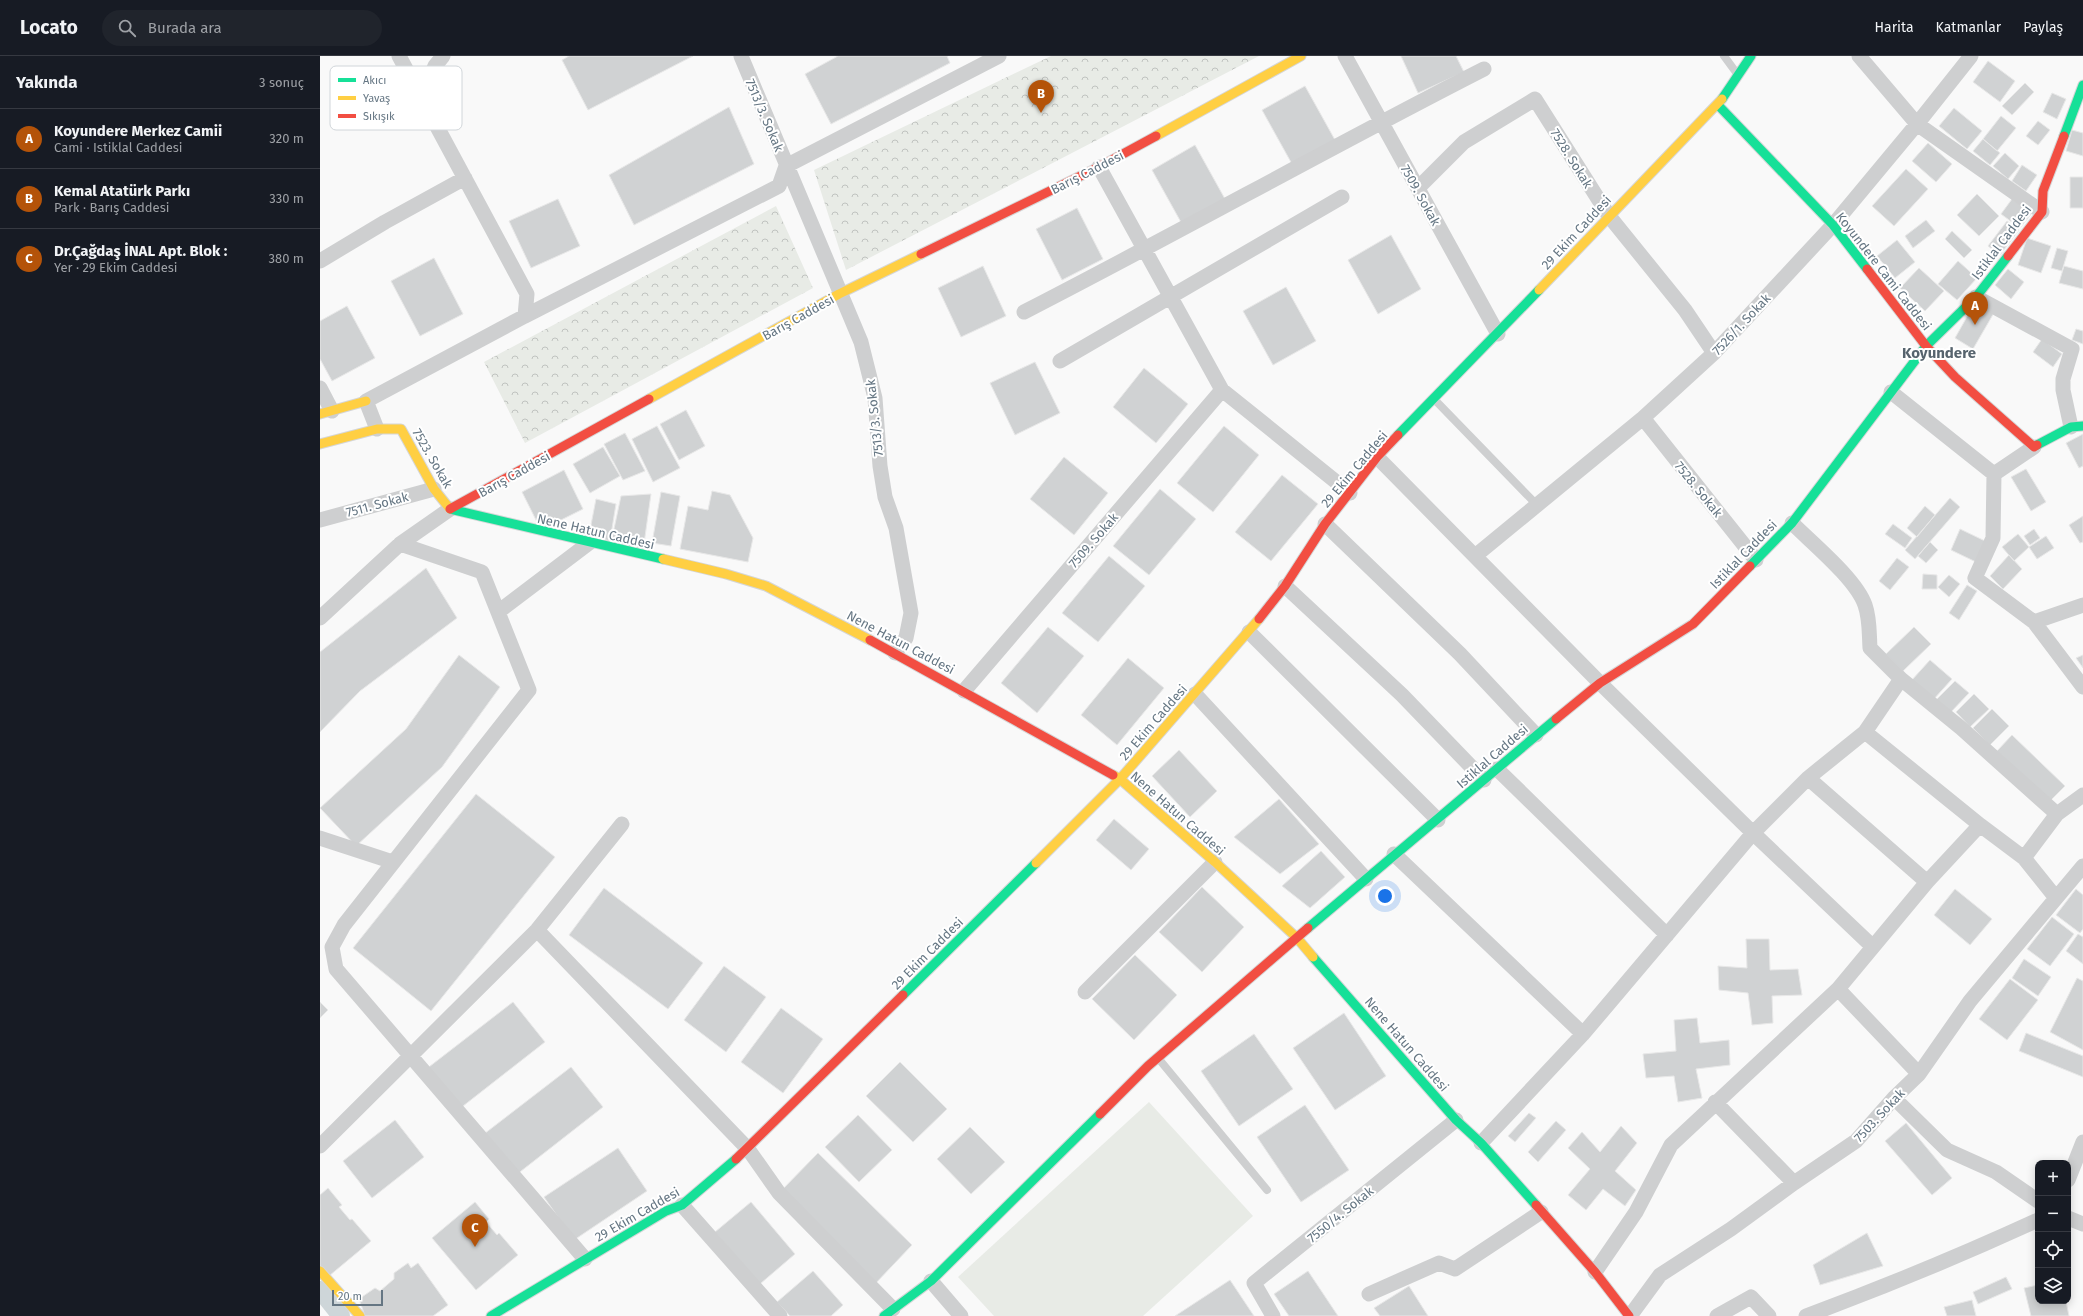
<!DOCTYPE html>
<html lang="tr">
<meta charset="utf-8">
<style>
body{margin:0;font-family:"Fira Sans",sans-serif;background:#20242c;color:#f1f3f6}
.controls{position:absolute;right:12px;bottom:12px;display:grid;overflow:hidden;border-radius:8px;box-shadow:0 2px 10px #0003}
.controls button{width:36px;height:36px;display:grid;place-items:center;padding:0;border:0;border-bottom:1px solid #363941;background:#171b24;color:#f1f3f6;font:20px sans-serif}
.scale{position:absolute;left:12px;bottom:10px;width:51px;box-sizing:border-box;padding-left:4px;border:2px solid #657683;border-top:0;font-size:11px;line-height:14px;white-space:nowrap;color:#657683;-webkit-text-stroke:3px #fff;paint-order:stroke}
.you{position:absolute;left:1065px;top:840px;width:14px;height:14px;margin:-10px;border:3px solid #fff;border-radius:50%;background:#1a73e8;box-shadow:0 0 0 6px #1a73e833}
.badge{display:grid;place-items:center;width:26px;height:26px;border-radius:50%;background:#b45309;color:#fff;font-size:13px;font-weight:700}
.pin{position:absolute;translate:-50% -33px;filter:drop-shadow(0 1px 2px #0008)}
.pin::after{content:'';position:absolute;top:21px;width:14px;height:12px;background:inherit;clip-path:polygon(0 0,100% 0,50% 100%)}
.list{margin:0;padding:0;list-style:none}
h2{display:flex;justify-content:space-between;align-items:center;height:52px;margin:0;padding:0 16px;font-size:17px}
h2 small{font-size:13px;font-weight:400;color:#9ea1a6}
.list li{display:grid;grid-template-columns:26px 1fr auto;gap:12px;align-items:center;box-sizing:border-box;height:60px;padding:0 16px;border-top:1px solid #363941}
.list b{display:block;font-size:15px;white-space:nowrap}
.list p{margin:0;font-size:13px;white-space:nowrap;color:#9ea1a6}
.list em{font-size:13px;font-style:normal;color:#9ea1a6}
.icon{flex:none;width:22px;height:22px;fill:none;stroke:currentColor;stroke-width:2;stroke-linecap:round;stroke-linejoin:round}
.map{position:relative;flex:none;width:1763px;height:1260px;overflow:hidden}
header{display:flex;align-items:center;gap:24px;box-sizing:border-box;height:56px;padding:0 20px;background:#171b24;border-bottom:1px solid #363941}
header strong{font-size:19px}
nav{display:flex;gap:22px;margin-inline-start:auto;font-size:14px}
.search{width:280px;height:36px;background:#20242c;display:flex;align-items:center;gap:10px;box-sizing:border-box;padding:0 14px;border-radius:22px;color:#9ea1a6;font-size:15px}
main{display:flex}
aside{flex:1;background:#171b24}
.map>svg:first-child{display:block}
.grass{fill:#e8ebe6}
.park{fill:url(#park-crowns)}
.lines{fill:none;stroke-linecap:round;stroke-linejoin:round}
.canal{stroke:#ced6d9;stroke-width:18}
.building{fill:#d0d2d3;stroke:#e8e8e8}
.fast-casing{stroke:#d5d6d7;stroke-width:11}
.slow-casing{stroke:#d5d6d7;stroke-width:11}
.jam-casing{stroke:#d5d6d7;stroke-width:11}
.lane{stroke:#cecfd0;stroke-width:8}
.street{stroke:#cecfd0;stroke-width:15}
.fast{stroke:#16e098;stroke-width:9}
.slow{stroke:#ffcf43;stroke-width:9}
.jam{stroke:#f24e42;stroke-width:9}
.labels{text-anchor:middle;stroke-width:4;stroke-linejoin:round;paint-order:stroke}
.street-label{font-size:13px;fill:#657683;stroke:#fff}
.quarter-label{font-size:15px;font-weight:bold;fill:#57646e;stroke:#fff}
.key{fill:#fff;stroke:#d1d6da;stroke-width:1}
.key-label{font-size:11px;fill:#657683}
</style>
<header>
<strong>Locato</strong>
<div class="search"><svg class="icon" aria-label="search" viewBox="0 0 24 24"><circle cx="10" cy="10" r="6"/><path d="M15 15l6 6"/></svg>Burada ara</div>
<nav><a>Harita</a><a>Katmanlar</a><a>Paylaş</a></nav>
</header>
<main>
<aside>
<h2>Yakında<small>3 sonuç</small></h2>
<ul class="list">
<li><span class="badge">A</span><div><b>Koyundere Merkez Camii</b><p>Cami · Istiklal Caddesi</p></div><em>320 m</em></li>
<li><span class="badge">B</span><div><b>Kemal Atatürk Parkı</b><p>Park · Barış Caddesi</p></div><em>330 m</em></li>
<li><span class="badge">C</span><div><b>Dr.Çağdaş İNAL Apt. Blok :</b><p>Yer · 29 Ekim Caddesi</p></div><em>380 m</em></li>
</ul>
</aside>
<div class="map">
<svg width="1763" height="1260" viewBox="0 0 1763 1260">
<defs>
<pattern id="park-crowns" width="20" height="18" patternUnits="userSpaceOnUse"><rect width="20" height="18" fill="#e8ebe6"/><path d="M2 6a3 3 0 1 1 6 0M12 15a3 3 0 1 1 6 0" fill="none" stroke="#c0c3c0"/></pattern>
</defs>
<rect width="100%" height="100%" fill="#f9f9f9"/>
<path class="grass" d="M829,1046l104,114 -110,100h-149l-36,-39z"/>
<path class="park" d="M731,0h208l-413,214 -32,-100z
M456,150l37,82 -288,155 -41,-81z"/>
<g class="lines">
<path class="canal" d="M0,1234l21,26"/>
</g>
<path class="building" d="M249,0h124l-105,54 -26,-50z
M518,0h109l3,7 -119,61 -26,-50z
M1081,0h55l8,16 -46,21z
M1668,5l27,20 -15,21 -27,-20z
M1705,27l9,9 -22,23 -10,-9z
M985,30l30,54 -43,24 -30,-54z
M1732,37l14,6 -9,20 -14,-7z
M409,51l25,57 -120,61 -25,-50z
M1634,52l28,23 -15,18 -28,-23z
M1681,60l15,12 -19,23 -14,-12z
M1718,65l12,9 -12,15 -12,-9z
M1752,74l11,3v23l-17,-5z
M1663,83l17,14 -10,12 -17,-14z
M1608,87l24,21 -16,18 -24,-21z
M875,89l30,54 -43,25 -30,-54z
M1685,97l14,13 -11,13 -15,-13z
M1702,109l15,10 -11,16 -14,-10z
M1586,113l22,20 -34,37 -22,-20z
M1750,121h13v31h-13z
M1657,138l22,22 -20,20 -22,-21z
M238,143l22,47 -49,22 -22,-47z
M1692,143l20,14 -12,15 -19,-14z
M757,152l26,51 -41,21 -26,-51z
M1606,164l9,11 -22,17 -8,-12z
M1687,165l12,9 -19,25 -12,-9z
M1632,175l20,19 -8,8 -19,-19z
M1071,179l30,54 -43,25 -30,-54z
M1707,182l24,8 -10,27 -23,-8z
M1577,184l18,22 -20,16 -18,-22z
M1737,192l11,3 -6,20 -11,-3z
M114,202l29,56 -43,22 -29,-55z
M1638,205l19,17 -20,22 -19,-16z
M663,210l23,50 -45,21 -23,-49z
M1744,210l19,5v18l-24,-6z
M1599,212l25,23 -19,20 -25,-23z
M1688,213l16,13 -13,17 -16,-14z
M966,231l30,54 -43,24 -30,-54z
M1656,245l19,10 -22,38 -18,-11z
M27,250l28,52 -43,23 -12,-22v-38z
M1756,273l7,2v13l-11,-4z
M1722,283l20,15 -9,13 -20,-15z
M715,306l25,51 -45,22 -25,-52z
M824,312l44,36 -32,39 -43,-36z
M366,354l19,36 -26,14 -19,-36z
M337,370l23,42 -27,14 -21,-43z
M904,370l35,29 -46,57 -36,-29z
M305,377l20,38 -22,9 -19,-36z
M1763,378v32l-4,2 -13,-25z
M283,391l17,29 -30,17 -17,-29z
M744,401l44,36 -34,42 -44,-36z
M1706,413l20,33 -15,9 -20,-34z
M244,414l19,39 -42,21 -19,-38z
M962,419l36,29 -47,57 -36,-29z
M840,433l36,30 -47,56 -36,-29z
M392,435l18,4 23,43 -5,24 -68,-13 8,-43 20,4z
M341,436l19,4 -9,50 -19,-3z
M331,438l-8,57 -32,-8 10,-47z
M1630,442l10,9 -45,52 -10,-9z
M276,443l20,5 -6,37 -21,-6z
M1605,450l10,9 -18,22 -10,-9z
M1763,460v26l-3,1 -11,-18z
M1573,468l19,14 -7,10 -20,-14z
M1640,473l25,12 -9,21 -25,-12z
M1714,473l6,9 -10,7 -6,-9z
M1698,478l11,13 -15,14 -12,-14z
M1726,480l8,12 -17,11 -8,-12z
M1610,486l8,8 -12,13 -8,-7z
M1689,499l13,14 -19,20 -13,-13z
M789,500l36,30 -47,56 -36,-29z
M1577,502l12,9 -19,23 -11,-9z
M106,512l31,50 -97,73 -40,41v-80z
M1603,518l14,1v14h-15z
M1629,519l11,9 -11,13 -11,-10z
M1647,529l10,6 -18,29 -10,-7z
M728,571l36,29 -47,57 -36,-30z
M1594,571l17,17 -28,27 -17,-17z
M139,599l41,32 -58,80 -86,79 -36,-38 86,-79z
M1763,599v13l-7,-10z
M808,602l36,30 -47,57 -36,-30z
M1610,604l22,19 -19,21 -22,-19z
M1635,625l14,12 -19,20 -14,-13z
M1654,638l15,15 -19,18 -14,-15z
M1672,653l17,17 -19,19 -17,-17z
M1692,679l53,51 -16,16 -52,-51z
M859,694l38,41 -27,26 -38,-41z
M156,738l79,63 -124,154 -78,-63z
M959,743l40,45 -39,30 -46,-37z
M794,763l35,30 -18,21 -35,-30z
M1001,795l24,26 -35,31 -28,-22z
M882,831l42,40 -42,45 -43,-40z
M284,832l99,75 -35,46 -99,-74z
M1635,833l37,30 -22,26 -36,-30z
M1756,833l7,6v34l-3,4 -24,-18z
M1732,861l22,17 -24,32 -23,-17z
M1758,878l5,3v27l-17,-13z
M1426,883h23l1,31 28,-1 4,26 -30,1 1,27 -21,2 -4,-32 -29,-3 -1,-24 29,2z
M815,899l42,40 -43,45 -42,-41z
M1704,903l27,18 -13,19 -26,-18z
M404,910l42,31 -40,55 -42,-32z
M1757,922l6,3v69l-33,-18z
M1690,923l28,21 -31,40 -28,-21z
M0,946l8,8 -8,8z
M193,946l32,40 -87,68 -33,-40z
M461,952l42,31 -40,54 -42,-31z
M1024,957l42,63 -51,34 -42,-62z
M1377,962l3,25 29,-3 1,25 -34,4 6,29 -24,4 -4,-26 -28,2 -3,-24 33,-3 -2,-31z
M1706,977l57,23v21l-64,-26z
M934,978l39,55 -54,37 -38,-55z
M580,1006l47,47 -34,33 -47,-46z
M251,1011l32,40 -87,68 -32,-41z
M985,1049l44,65 -48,32 -44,-65z
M1209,1057l7,5 -21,24 -7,-6z
M538,1059l34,35 -33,32 -34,-35z
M75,1064l29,37 -52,41 -29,-37z
M1236,1065l10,9 -28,32 -10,-10z
M1586,1067l46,55 -20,17 -47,-54z
M1301,1070l16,17 -22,28 21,19 -11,16 -22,-17 -17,21 -18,-15 22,-26 -22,-21 14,-16 18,20z
M650,1071l35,35 -34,32 -34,-35z
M298,1092l29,43 -73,49 -30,-43z
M498,1097l94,92 -38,40 -95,-92z
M8,1132l14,17 -3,2 11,13 2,-1 19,22 -42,35 -9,-11v-70z
M155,1146l14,17 -3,3 11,13 2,-2 19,22 -42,35 -44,-52z
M431,1146l44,52 -35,30 -45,-52z
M1547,1177l16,33 -63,19 -7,-20z
M88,1207l3,5 7,-5 30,42 -15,11h-68l-6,-17 16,-11 5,3 14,-12v-6z
M493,1215l30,34 -12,11h-41l-13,-14z
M988,1215l30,45h-49l-15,-22z
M1686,1221l6,12 -34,15 -5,-12z
M910,1224l24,36h-79z
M1718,1229v16h28l3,15h-38l-7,-28z
M1089,1230l19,30h-48l-6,-8z
M1652,1244l4,16h-29l-3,-9z"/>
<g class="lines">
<g class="fast-casing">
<path id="fast" d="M1402,43l29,-43
M1398,49l115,120 34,44
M1744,80l19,-51
M1078,379l141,-145
M1717,389l34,-18 12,-1
M130,453l213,50
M1430,510l42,-43 134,-177 50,-49 32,-41
M988,872l248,-209
M993,901l143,163 25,23 55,62
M583,939l133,-132
M171,1260l175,-105 16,-6 54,-46
M564,1260l47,-35 169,-167"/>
</g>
<g class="slow-casing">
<path id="slow" d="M836,80l145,-80
M1219,234l183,-191
M329,343l190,-105 82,-40
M0,358l46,-13
M0,388l57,-15h24l33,60 16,20
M343,503l63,15 40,12 104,54
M793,719l7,4 95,83 82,76 16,19
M716,807l84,-84 139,-160
M0,1215l40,45"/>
</g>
<g class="jam-casing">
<path id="jam" d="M601,198l178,-87 57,-31
M1688,200l34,-44 1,-21 21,-55
M1547,213l59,77 29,31 79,70 3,-2
M130,453l199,-110
M939,563l26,-33 40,-62 52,-67 21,-22
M550,584l243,135
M1236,663l44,-36 93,-59 57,-58
M780,1058l48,-48 160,-138
M416,1103l167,-164
M1216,1149l59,67 34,44"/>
</g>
<path class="lane" d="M1404,0l14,19
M1114,343l103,106
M838,1002l109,132"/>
<path class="street" d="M421,0l120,286 14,56 5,68 5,31 11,31 15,85 -5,25 -11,15
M1025,0l153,278
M1539,0l58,68 125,88
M101,42l14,-32 8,-10
M779,111l123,223 128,103
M1098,132l46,-46 71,-43 74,117 76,94 29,43
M0,205l65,-39 80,-44
M1656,241l96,52 -9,30v11l8,37
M704,256c154,-79 305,-164 460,-243
M205,260l254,-130 7,-20 213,-110
M740,305l282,-164
M0,332l12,23
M1571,336l103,82
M1323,362l113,142
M57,373l-11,-28 159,-85 2,-22 -128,-238
M1057,401l223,226 153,150 55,-55 57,-46 36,-53
M1674,418l-1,64 -18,40 59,44
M1674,418l40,-27
M0,464l114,-31
M1472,467c20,20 64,56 73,82 5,14 4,28 5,43l31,31 60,49 96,86
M1005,468l135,130 76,81
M80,488l82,28 47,118 -185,235 -12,22 4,22 249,290
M1155,500l168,-138 71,-65 119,-128 84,-101 54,-68
M965,530l117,109 82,85
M1763,549l-49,17 49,65
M178,556l91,-69
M0,562l80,-74 50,-35
M929,576l189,188
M644,635l258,-301
M875,638l171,185
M1545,676l115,93
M1177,713l170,166
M1488,722l119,104
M0,782l73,24
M1074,798l189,180
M1704,802l32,40
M217,874l211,219 31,44 114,116
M1518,933l81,85
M765,936l130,-130
M1574,1042l53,52 49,22 42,29
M1395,1046l79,81
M1161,1087l102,-109 170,-201 119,113
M0,1090l217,-216 85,-106
M1748,1124l15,-38
M362,1149l98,111
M1748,1162l15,6
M1275,1216l41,-60 35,-67 167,-156 89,-107 53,-57 44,33 33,-44 26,-19
M611,1225l30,35
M1049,1238l70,-31 16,6 86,-57
M953,1260l-19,-33 202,-163
M1310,1260l30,-41 71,-46 63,-46 62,-42 38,-43 25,-24 51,-73 113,-135
M1397,1260l34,-19 18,19
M1486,1260c78,-29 156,-61 232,-96"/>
<use href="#fast" class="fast"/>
<use href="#slow" class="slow"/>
<use href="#jam" class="jam"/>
</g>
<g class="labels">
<g class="street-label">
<text transform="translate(445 59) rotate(67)" y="5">7513/3. Sokak</text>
<text transform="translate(1252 102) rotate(58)" y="5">7528. Sokak</text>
<text transform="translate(767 116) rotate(-27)" y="5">Barış Caddesi</text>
<text transform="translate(1101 139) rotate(61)" y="5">7509. Sokak</text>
<text transform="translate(1256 176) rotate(-47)" y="5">29 Ekim Caddesi</text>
<text transform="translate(1681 186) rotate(-53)" y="5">Istiklal Caddesi</text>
<text transform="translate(1564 215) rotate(52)" y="5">Koyundere Cami Caddesi</text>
<text transform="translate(478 261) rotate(-29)" y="5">Barış Caddesi</text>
<text transform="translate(1421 268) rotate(-47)" y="5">7526/1. Sokak</text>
<text transform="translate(554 362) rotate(-96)" y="5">7513/3. Sokak</text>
<text transform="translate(113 402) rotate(60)" y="5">7523. Sokak</text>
<text transform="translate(1034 413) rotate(-50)" y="5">29 Ekim Caddesi</text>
<text transform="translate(194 418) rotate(-29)" y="5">Barış Caddesi</text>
<text transform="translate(1379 433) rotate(51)" y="5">7528. Sokak</text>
<text transform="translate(57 448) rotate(-15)" y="5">7511. Sokak</text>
<text transform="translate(276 475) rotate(13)" y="5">Nene Hatun Caddesi</text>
<text transform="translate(773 484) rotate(-49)" y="5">7509. Sokak</text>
<text transform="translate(1423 498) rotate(-46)" y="5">Istiklal Caddesi</text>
<text transform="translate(581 586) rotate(28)" y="5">Nene Hatun Caddesi</text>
<text transform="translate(833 666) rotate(-49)" y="5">29 Ekim Caddesi</text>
<text transform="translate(1172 700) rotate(-41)" y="5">Istiklal Caddesi</text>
<text transform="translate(858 757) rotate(41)" y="5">Nene Hatun Caddesi</text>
<text transform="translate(607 897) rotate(-45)" y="5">29 Ekim Caddesi</text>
<text transform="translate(1087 988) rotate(49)" y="5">Nene Hatun Caddesi</text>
<text transform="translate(1559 1059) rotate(-47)" y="5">7503. Sokak</text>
<text transform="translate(317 1158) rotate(-30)" y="5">29 Ekim Caddesi</text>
<text transform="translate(1020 1158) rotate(-39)" y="5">7550/4. Sokak</text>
</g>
<g class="quarter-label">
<text x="1619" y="302">Koyundere</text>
</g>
</g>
<rect x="10" y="10" width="132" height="64" rx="6" class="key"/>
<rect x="18" y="22" width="18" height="4" fill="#16e098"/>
<rect x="18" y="40" width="18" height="4" fill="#ffcf43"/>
<rect x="18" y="58" width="18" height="4" fill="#f24e42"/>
<g class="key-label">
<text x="43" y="28">Akıcı</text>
<text x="43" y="46">Yavaş</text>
<text x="43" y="64">Sıkışık</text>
</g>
</svg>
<div class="controls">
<button>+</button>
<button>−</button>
<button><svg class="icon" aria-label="locate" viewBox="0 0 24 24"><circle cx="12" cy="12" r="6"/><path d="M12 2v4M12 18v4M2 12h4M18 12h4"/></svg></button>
<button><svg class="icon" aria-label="layers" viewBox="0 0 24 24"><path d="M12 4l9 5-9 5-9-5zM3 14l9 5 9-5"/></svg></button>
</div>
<div class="scale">20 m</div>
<div class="you"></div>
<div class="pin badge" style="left:1655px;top:269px">A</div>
<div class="pin badge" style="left:721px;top:57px">B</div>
<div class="pin badge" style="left:155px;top:1191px">C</div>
</div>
</main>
